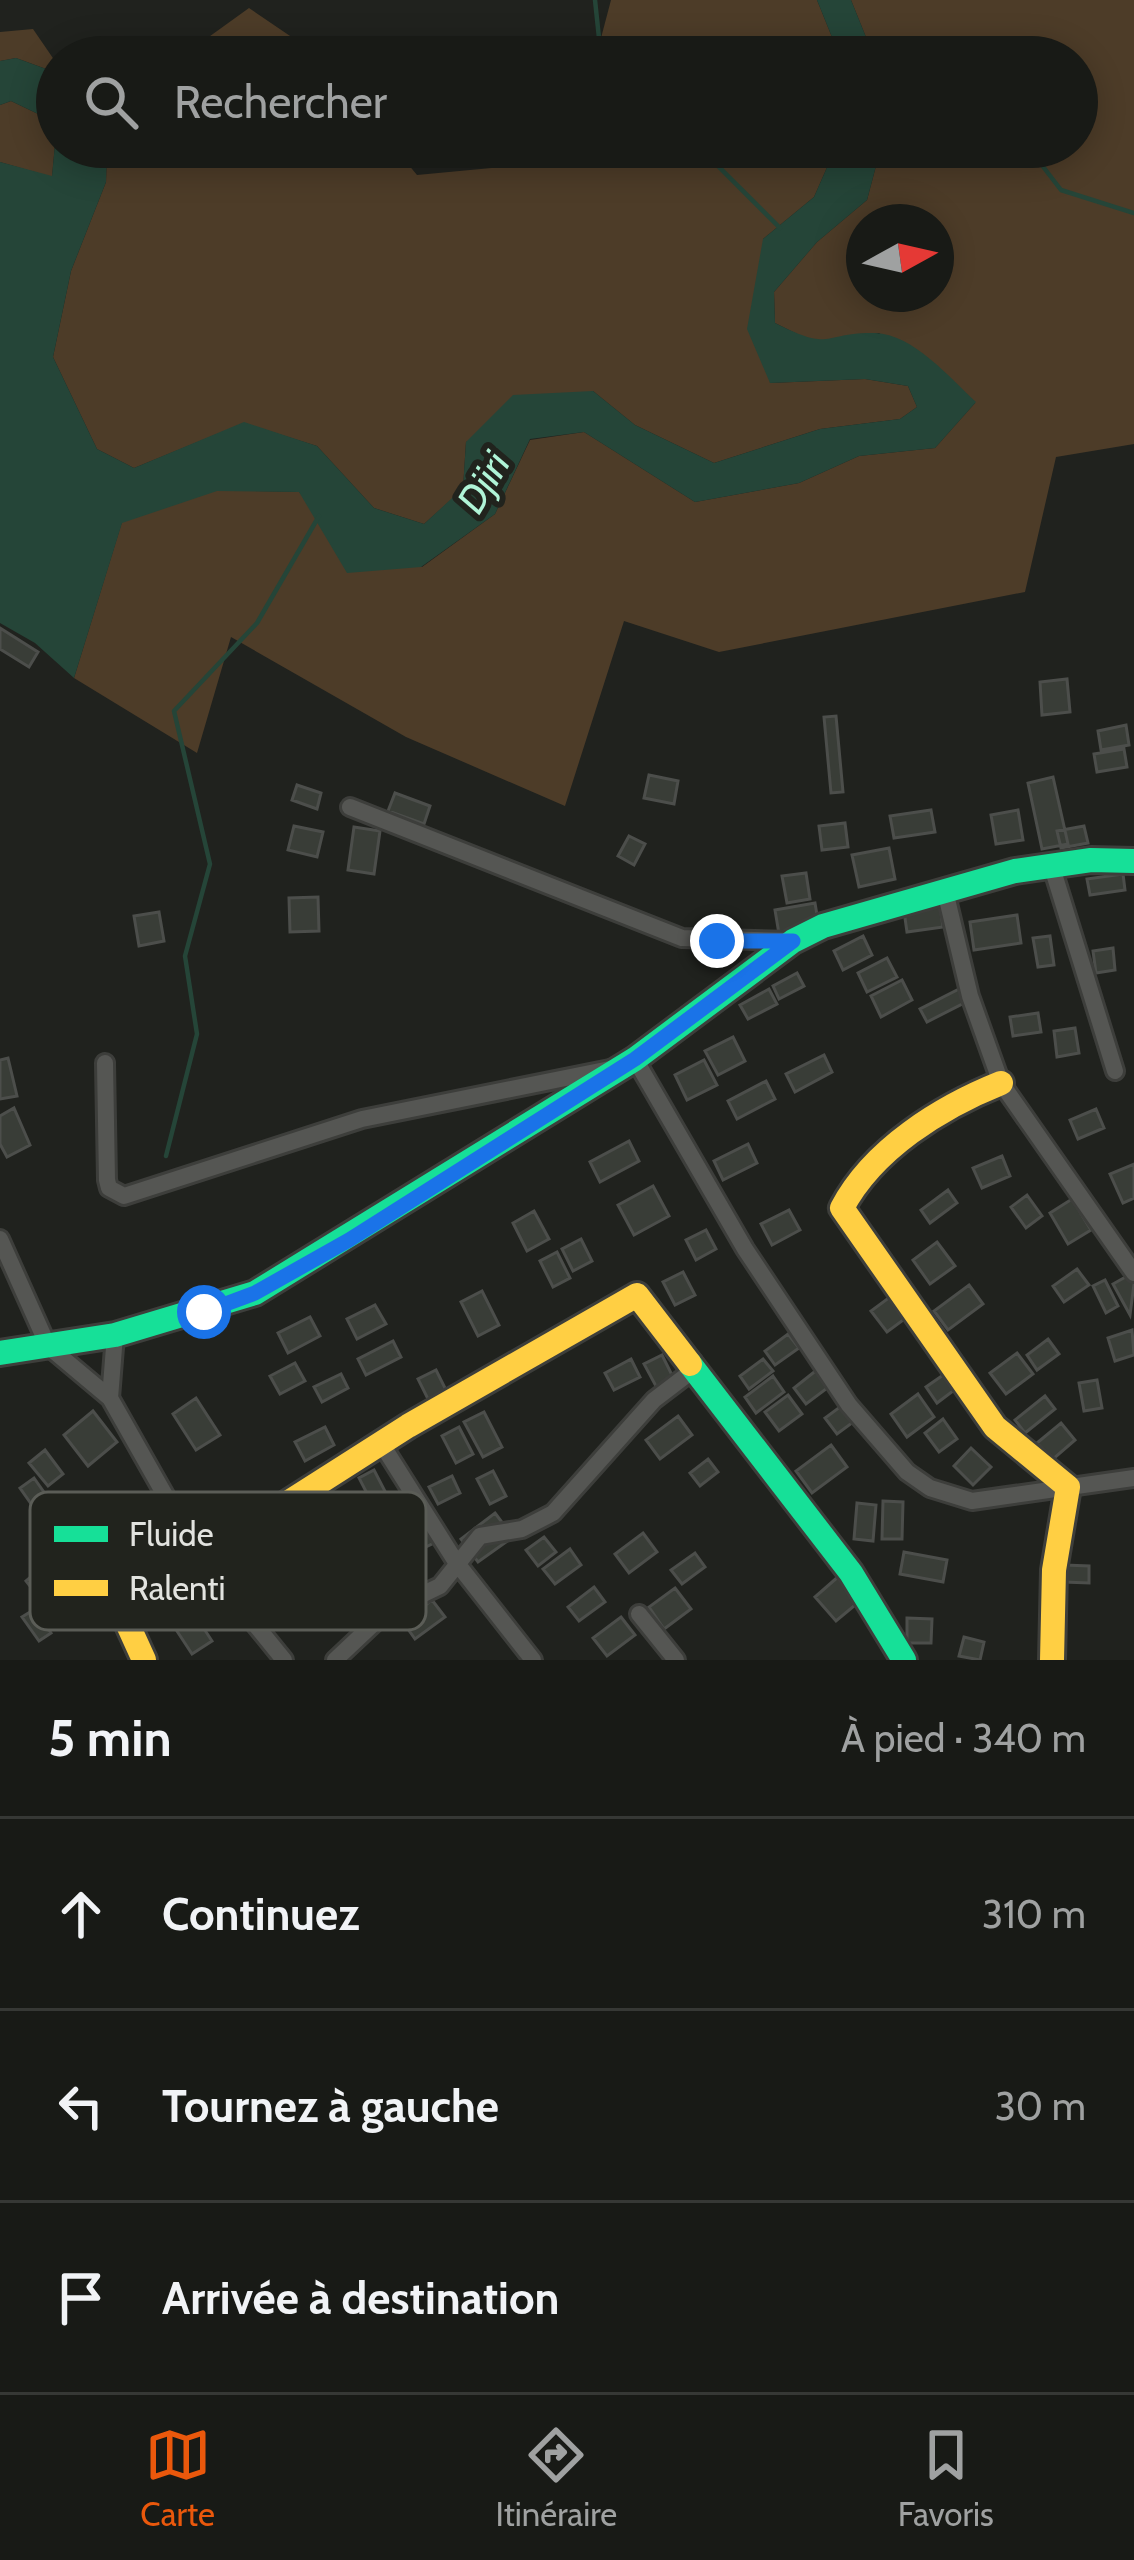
<!DOCTYPE html>
<html lang="fr">
<meta charset="utf-8">
<style>
body{margin:0;font-family:Cabin,sans-serif;background:#21231f;color:#f1f3f6}
.compass{position:absolute;left:846px;top:204px;width:108px;height:108px;border-radius:50%;background:#181a16;box-shadow:0 6px 30px #0003;rotate:82deg}
.stop{position:absolute;width:36px;height:36px;margin:-27px;border:9px solid #1a73e8;border-radius:50%;background:#fff}
.stop.end{background:#1a73e8;border-color:#fff;box-shadow:0 3px 12px #0008}
.list{margin:0;padding:0;list-style:none}
h2{display:flex;justify-content:space-between;align-items:center;height:156px;margin:0;padding:0 48px;font-size:51px}
h2 small{font-size:39px;font-weight:400;color:#9fa1a1}
.list li{display:grid;grid-template-columns:78px 1fr auto;gap:36px;align-items:center;box-sizing:border-box;height:192px;padding:0 48px;border-top:3px solid #363835}
.list b{display:block;font-size:45px;white-space:nowrap}
.list em{font-size:39px;font-style:normal;color:#9fa1a1}
.icon{flex:none;width:66px;height:66px;fill:none;stroke:currentColor;stroke-width:2;stroke-linecap:round;stroke-linejoin:round}
.map{position:relative;flex:none;width:1134px;height:1660px;overflow:hidden}
.search{position:absolute;background:#181a16;box-shadow:0 6px 30px #0003;left:36px;right:36px;top:36px;height:132px;display:flex;align-items:center;gap:30px;box-sizing:border-box;padding:0 42px;border-radius:66px;color:#9fa1a1;font-size:45px}
.sheet{height:732px;background:#181a16}
nav{display:flex;justify-content:space-around;align-items:center;box-sizing:border-box;height:168px;border-top:3px solid #363835;background:#181a16;font-size:33px;color:#9fa1a1}
nav a{display:grid;justify-items:center;gap:6px}
nav .on{color:#ea580c}
.map>svg:first-child{display:block}
.green{fill:#4d3c28;fill-rule:evenodd}
.water{fill:#254538}
.lines{fill:none;stroke-linecap:round;stroke-linejoin:round}
.stream{stroke:#254538;stroke-width:4.5}
.building{fill:#393d37;stroke:#4c4e4b;stroke-width:3}
.street-casing{stroke:#3d3e3b;stroke-width:22}
.fast-casing{stroke:#3d3e3b;stroke-width:30}
.slow-casing{stroke:#3d3e3b;stroke-width:30}
.street{stroke:#555653;stroke-width:16}
.fast{stroke:#16e098;stroke-width:24}
.slow{stroke:#ffcf43;stroke-width:24}
.route{stroke:#1a73e8;stroke-width:15}
.labels{text-anchor:middle;stroke-width:12;stroke-linejoin:round;paint-order:stroke}
.water-label{font-size:39px;font-style:italic;fill:#b0f4d7;stroke:#21231d}
.key{fill:#21231d;stroke:#5b5d57;stroke-width:3}
.key-label{font-size:33px;fill:#e2e3df}
</style>
<div class="map">
<svg width="1134" height="1660" viewBox="0 0 1134 1660">
<rect width="100%" height="100%" fill="#20221e"/>
<path class="green" d="M611,0h206l23,57h-244z
M851,0h283v444l-78,13 -31,135 -306,60 -95,-31 -59,185 -159,-69 -175,-100 -34,116 -123,-75 48,-156 95,-32 82,2 123,75 73,-53 35,-74 54,-8 111,70 104,-19 60,-27 76,-8 40,-45 -96,-70 -64,10 -40,-20 -1,-31 43,-50 50,-42 14,-53h196v-90h-203zM864,222h72v72h-72z
M249,8l72,49h-140z
M33,29l24,35v9l-41,-15 -16,3v-29z
M11,101l46,22 -5,54 -52,-15v-57z
M107,147h287l23,28 149,-14 5,-14h265l-22,50 -51,42 7,144 95,-4 43,7 9,21 -17,12 -80,10 -106,34 -79,-38 -42,-34 -127,51 -3,47 -39,35 -50,-16 -57,-62 -73,-23 -110,45 -37,-19 -44,-92 18,-86 35,-89z"/>
<path class="water" d="M817,0h34l23,57h-34z
M16,58l41,15v74h50l-1,35 -35,89 -18,86 44,92 37,19 110,-46 73,24 57,62 50,16 39,-36 3,-46 47,-47 80,-4 42,34 79,38 106,-34 80,-10 17,-12 -9,-21 -43,-7 -95,4 -23,-54 16,-90 51,-42 22,-50h45l-14,53 -50,42 -43,50 1,31c59,30 46,9 100,10 38,1 75,45 101,69l-41,46 -76,8 -60,27 -104,19 -111,-70 -54,7 -35,75 -74,53 -74,6 -48,-81 -82,-1 -95,32 -48,155 -39,-35 -35,-20v-461l52,14 5,-53 -46,-22 -11,4v-44z"/>
<g class="lines">
<path class="stream" d="M595,0l6,57
M699,147l81,81
M1028,147l33,43 73,23
M166,1156l31,-122 -12,-78 25,-92 -36,-153 83,-88 62,-107"/>
</g>
<path class="building" d="M0,628l38,24 -9,15 -29,-18z
M1067,679l3,33 -28,3 -2,-33z
M836,716l7,76 -12,1 -7,-76z
M1126,725l3,20 -28,5 -3,-19z
M1124,749l3,18 -30,5 -3,-18z
M649,775l29,6 -4,23 -30,-6z
M1053,777l15,67 -26,5 -14,-66z
M297,785l24,8 -4,16 -25,-9z
M395,793l35,13 -6,18 -36,-13z
M931,810l4,22 -41,6 -4,-22z
M1018,810l5,30 -27,4 -5,-29z
M845,823l3,24 -26,3 -3,-24z
M294,826l29,6 -6,25 -29,-7z
M1084,826l4,17 -27,5 -4,-17z
M354,827l26,4 -6,43 -26,-4z
M629,836l16,8 -11,21 -16,-9z
M889,848l6,31 -36,8 -7,-32z
M806,873l4,26 -23,4 -5,-27z
M1123,874l2,16 -35,5 -3,-16z
M318,897l1,34 -29,1 -1,-34z
M815,903l4,24 -40,7 -4,-24z
M940,905l3,22 -36,5 -3,-21z
M159,912l5,29 -25,5 -5,-30z
M1017,915l4,28 -47,7 -4,-28z
M863,936l9,19 -29,15 -9,-19z
M1050,936l4,29 -16,2 -5,-29z
M1113,948l2,22 -19,3 -3,-22z
M887,958l10,19 -30,15 -9,-19z
M797,973l7,13 -25,13 -6,-13z
M902,980l10,20 -31,17 -10,-21z
M961,988l7,13 -41,21 -7,-13z
M769,989l8,15 -29,15 -8,-14z
M1038,1013l3,19 -28,4 -3,-19z
M1075,1028l4,25 -22,4 -3,-26z
M733,1037l12,24 -27,14 -13,-24z
M824,1055l8,17 -37,20 -9,-18z
M8,1058l9,38 -17,3v-39z
M704,1060l13,25 -30,15 -12,-25z
M766,1081l9,18 -38,20 -9,-18z
M14,1108l16,37 -23,12 -7,-13v-28z
M1096,1109l8,19 -26,11 -8,-19z
M629,1141l10,20 -39,21 -10,-20z
M748,1144l9,19 -34,17 -9,-19z
M1002,1156l8,20 -28,12 -9,-20z
M1134,1164v34l-11,5 -13,-29z
M653,1186l16,30 -35,19 -16,-30z
M948,1190l9,13 -27,20 -9,-13z
M1027,1195l15,21 -16,12 -15,-21z
M1072,1199l19,31 -23,14 -18,-31z
M789,1210l11,20 -28,15 -11,-21z
M534,1211l15,28 -22,12 -14,-28z
M706,1230l10,19 -20,11 -10,-20z
M581,1239l11,22 -19,10 -11,-22z
M937,1242l18,24 -25,18 -17,-24z
M557,1252l13,26 -17,9 -13,-26z
M1077,1269l12,16 -25,17 -11,-16z
M683,1272l12,23 -20,10 -12,-23z
M1129,1275l5,9 -4,31 -17,-31z
M1105,1280l13,26 -12,7 -13,-27z
M969,1285l14,19 -35,26 -14,-19z
M482,1291l17,34 -21,11 -17,-34z
M894,1294l16,21 -23,17 -16,-21z
M375,1305l11,19 -29,15 -10,-20z
M310,1317l10,19 -32,17 -10,-20z
M1132,1330l2,25 -19,6 -7,-23z
M788,1334l11,14 -24,17 -10,-14z
M1048,1339l11,15 -22,16 -10,-15z
M393,1341l8,16 -35,18 -8,-16z
M1017,1353l16,21 -27,20 -16,-21z
M662,1355l12,24 -17,9 -13,-24z
M631,1359l9,18 -26,13 -9,-17z
M763,1359l10,12 -24,18 -9,-13z
M295,1363l10,18 -25,13 -10,-18z
M818,1369l12,17 -24,18 -12,-16z
M436,1370l11,22 -18,9 -11,-22z
M946,1373l11,15 -20,15 -11,-16z
M341,1374l7,14 -26,14 -8,-15z
M773,1376l11,16 -28,21 -11,-16z
M1097,1380l5,28 -18,3 -5,-28z
M918,1394l16,23 -27,20 -16,-23z
M788,1395l14,19 -23,17 -14,-19z
M1045,1396l10,13 -30,24 -10,-13z
M196,1398l24,37 -24,15 -23,-36z
M844,1404l12,16 -19,14 -12,-16z
M93,1411l24,31 -29,24 -24,-31z
M484,1412l18,35 -19,10 -19,-35z
M678,1416l14,19 -32,24 -14,-19z
M943,1419l14,20 -18,13 -14,-19z
M1061,1423l14,17 -23,20 -15,-17z
M325,1427l9,18 -29,16 -10,-19z
M459,1427l14,27 -17,9 -14,-27z
M831,1445l16,22 -35,26 -16,-22z
M971,1448l20,19 -18,18 -19,-19z
M45,1450l18,24 -15,12 -19,-23z
M708,1459l10,13 -18,14 -10,-13z
M374,1470l14,27 -15,8 -14,-27z
M493,1471l13,25 -16,8 -13,-25z
M452,1476l8,17 -22,11 -9,-17z
M34,1478l14,20 -14,10 -14,-20z
M883,1501l20,1 -1,37h-20z
M857,1503l19,2 -3,36 -19,-2z
M495,1513l18,24 -35,25 -17,-23z
M426,1523l10,19 -25,12 -9,-18z
M643,1533l14,19 -28,21 -14,-19z
M544,1537l12,15 -18,14 -12,-16z
M570,1549l11,16 -26,19 -12,-15z
M904,1552l43,8 -4,22 -43,-8z
M695,1553l10,14 -23,17 -11,-14z
M1064,1565l25,1v17l-25,-1z
M41,1568l12,14 -16,13 -11,-14z
M839,1576l21,25 -24,20 -21,-24z
M594,1587l11,15 -26,19 -11,-14z
M675,1588l16,21 -27,20 -15,-22z
M432,1600l13,17 -30,22 -12,-17z
M35,1609l16,24 -12,8 -17,-24z
M193,1612l19,29 -20,13 -19,-29z
M621,1617l14,18 -28,21 -14,-18z
M907,1618l25,1 -1,24h-24z
M964,1637l20,5 -4,18 -21,-4z"/>
<g class="lines">
<g class="street-casing">
<path id="street" d="M350,807l332,131 111,3
M1051,864l64,207
M946,895l24,101 31,87 133,190
M635,1059l110,190 104,156 58,67 23,16 42,13 162,-23
M105,1063l2,117 2,8 15,8 238,-77 248,-50
M0,1239l48,107 62,52
M115,1335l-5,63 90,159 84,103
M381,1443l75,119 77,98
M639,1614l37,46
M335,1660l51,-48 54,-26 40,-50 42,-7 31,-16 101,-113 42,-32"/>
</g>
<g class="fast-casing">
<path id="fast" d="M0,1353l115,-18 140,-42 380,-234 158,-118 30,-15 192,-55 76,-11 43,1
M690,1364l161,209 53,87"/>
</g>
<g class="slow-casing">
<path id="slow" d="M1001,1083c-60,24 -128,66 -159,125l153,219 73,60 -14,83 -2,90
M144,1660l-20,-44 2,-10 282,-180 229,-131 53,69"/>
</g>
<use href="#street" class="street"/>
<use href="#fast" class="fast"/>
<use href="#slow" class="slow"/>
</g>
<g class="lines">
<path class="route" d="M204,1312l51,-19 94,-53 286,-181 158,-118h-76"/>
</g>
<g class="labels">
<g class="water-label">
<text transform="translate(483 482) rotate(-59)" y="14">Djiri</text>
</g>
</g>
<rect x="30" y="1492" width="396" height="138" rx="18" class="key"/>
<rect x="54" y="1526" width="54" height="16" fill="#16e098"/>
<rect x="54" y="1580" width="54" height="16" fill="#ffcf43"/>
<g class="key-label">
<text x="129" y="1546">Fluide</text>
<text x="129" y="1600">Ralenti</text>
</g>
</svg>
<svg class="compass" viewBox="-18 -18 36 36"><path d="M0-13l5 13h-10z" fill="#e53935"/><path d="M0 13l5-13h-10z" fill="#9fa1a1"/></svg>
<div class="stop" style="left:204px;top:1312px"></div>
<div class="stop end" style="left:717px;top:941px"></div>
<div class="search"><svg class="icon" aria-label="search" viewBox="0 0 24 24"><circle cx="10" cy="10" r="6"/><path d="M15 15l6 6"/></svg>Rechercher</div>
</div>
<section class="sheet">
<h2>5 min<small>À pied · 340 m</small></h2>
<ul class="list">
<li><svg class="icon" aria-label="ahead" viewBox="0 0 24 24"><path d="M12 20V5M6 11l6-6 6 6"/></svg><div><b>Continuez</b></div><em>310 m</em></li>
<li><svg class="icon" aria-label="left" viewBox="0 0 24 24"><path d="M17 20v-9H6M10 6l-5 5 5 5"/></svg><div><b>Tournez à gauche</b></div><em>30 m</em></li>
<li><svg class="icon" aria-label="arrive" viewBox="0 0 24 24"><path d="M6 21V4h12l-3 4 3 4H6"/></svg><div><b>Arrivée à destination</b></div></li>
</ul>
</section>
<nav>
<a class="on"><svg class="icon" aria-label="map" viewBox="0 0 24 24"><path d="M3 6l6-2 6 2 6-2v14l-6 2-6-2-6 2zM9 4v14M15 6v14"/></svg>Carte</a>
<a><svg class="icon" aria-label="directions" viewBox="0 0 24 24"><path d="M12 3l9 9-9 9-9-9zM9 14v-3h6M13 9l2 2-2 2"/></svg>Itinéraire</a>
<a><svg class="icon" aria-label="saved" viewBox="0 0 24 24"><path d="M7 4h10v16l-5-4-5 4z"/></svg>Favoris</a>
</nav>
